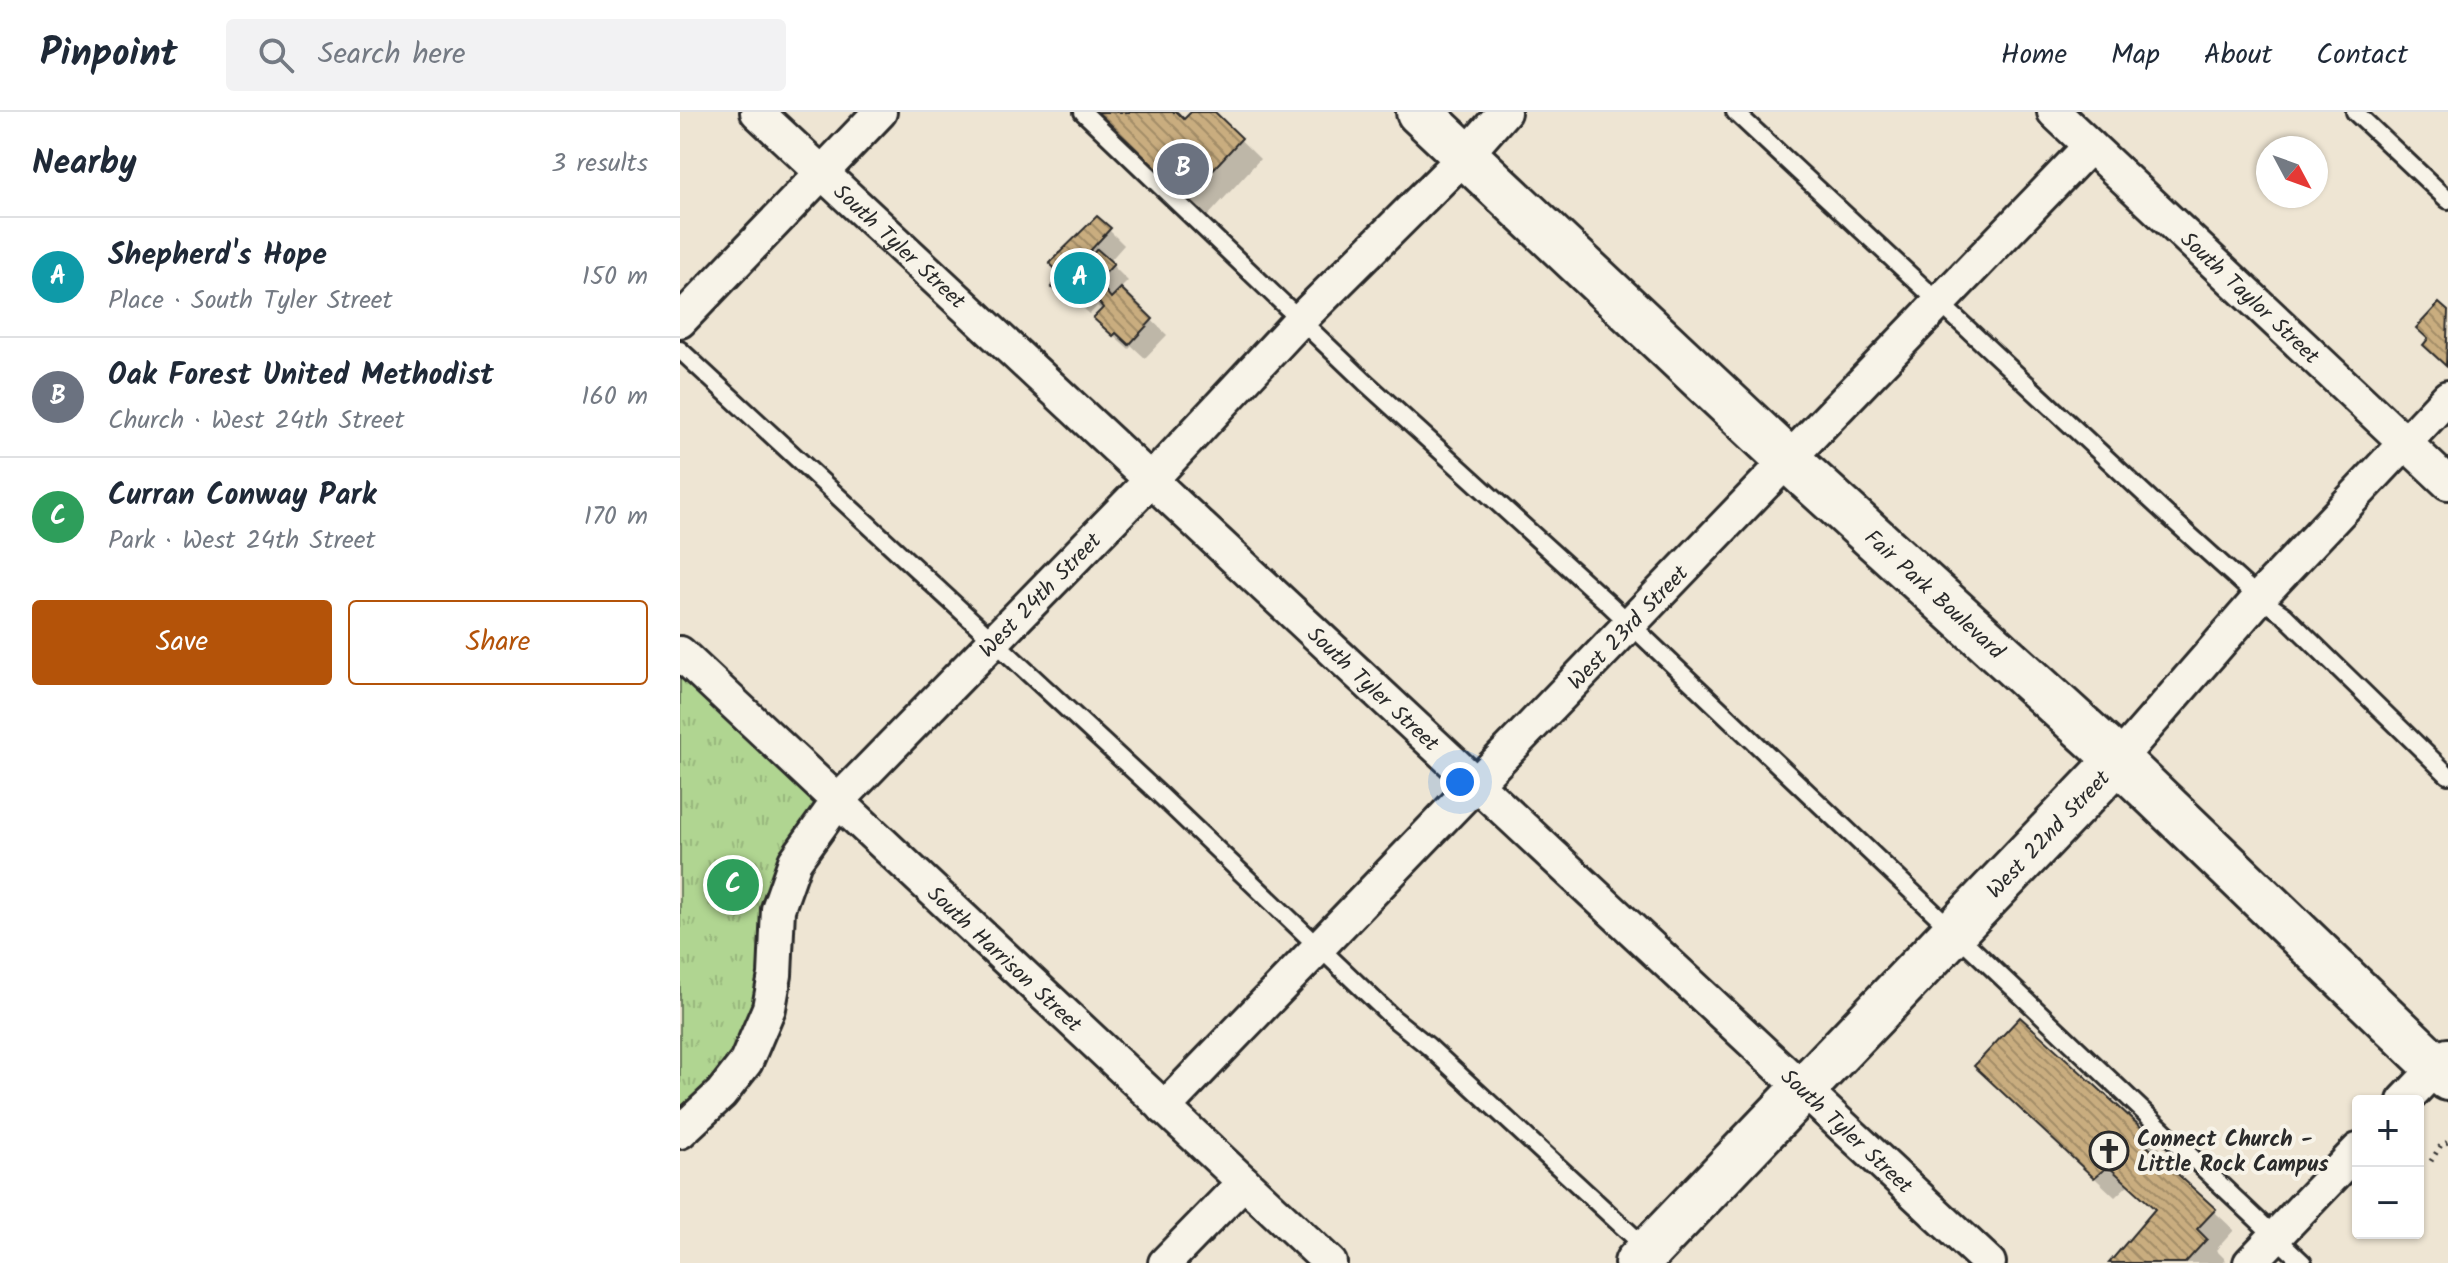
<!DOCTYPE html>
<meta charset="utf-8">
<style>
body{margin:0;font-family:Kalam,sans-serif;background:#f2f2f3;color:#1f2937}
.controls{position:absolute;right:24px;bottom:24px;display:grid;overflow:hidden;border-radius:8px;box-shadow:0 2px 6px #0004}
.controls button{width:72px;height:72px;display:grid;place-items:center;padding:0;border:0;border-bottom:2px solid #e0e1e3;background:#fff;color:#1f2937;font:40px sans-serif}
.compass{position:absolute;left:1576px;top:24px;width:72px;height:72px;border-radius:50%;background:#fff;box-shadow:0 2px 6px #0004;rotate:131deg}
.you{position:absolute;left:780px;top:670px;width:28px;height:28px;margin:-20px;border:6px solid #fff;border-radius:50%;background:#1a73e8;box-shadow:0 0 0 12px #1a73e833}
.badge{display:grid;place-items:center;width:52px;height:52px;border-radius:50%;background:#b45309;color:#fff;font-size:26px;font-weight:700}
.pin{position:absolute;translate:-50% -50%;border:4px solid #fff;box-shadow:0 2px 8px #0006}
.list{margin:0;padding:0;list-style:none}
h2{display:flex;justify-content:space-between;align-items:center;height:104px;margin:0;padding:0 32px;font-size:34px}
h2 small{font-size:26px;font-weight:400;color:#747a83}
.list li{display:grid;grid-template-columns:52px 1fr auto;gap:24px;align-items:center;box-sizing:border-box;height:120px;padding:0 32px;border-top:2px solid #e0e1e3}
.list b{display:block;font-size:30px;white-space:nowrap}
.list p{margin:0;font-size:26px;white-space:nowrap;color:#747a83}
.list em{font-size:26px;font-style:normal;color:#747a83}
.actions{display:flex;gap:16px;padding:24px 32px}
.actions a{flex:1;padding:18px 0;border:2px solid #b45309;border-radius:8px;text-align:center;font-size:28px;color:#b45309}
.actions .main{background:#b45309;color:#fff}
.icon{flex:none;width:44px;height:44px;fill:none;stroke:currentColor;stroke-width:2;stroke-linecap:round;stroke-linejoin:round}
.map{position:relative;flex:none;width:1768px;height:1151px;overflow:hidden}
header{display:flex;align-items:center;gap:48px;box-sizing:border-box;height:112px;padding:0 40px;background:#fff;border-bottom:2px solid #e0e1e3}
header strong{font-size:38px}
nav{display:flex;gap:44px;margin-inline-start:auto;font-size:28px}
.search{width:560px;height:72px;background:#f2f2f3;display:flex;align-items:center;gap:20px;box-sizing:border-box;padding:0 28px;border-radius:8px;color:#747a83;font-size:30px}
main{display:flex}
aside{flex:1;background:#fff}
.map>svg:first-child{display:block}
.park{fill:url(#park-tufts);stroke:#6e805e;stroke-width:2}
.shadow{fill:#0003}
.building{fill:url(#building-back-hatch);stroke:#2b2b2b;stroke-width:2}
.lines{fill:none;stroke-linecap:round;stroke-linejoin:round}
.lane-casing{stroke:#2b2b2b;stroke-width:22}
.street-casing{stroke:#2b2b2b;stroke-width:38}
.secondary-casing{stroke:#2b2b2b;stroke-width:50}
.path{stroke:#2b2b2b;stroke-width:5;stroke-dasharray:2 6;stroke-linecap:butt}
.lane{stroke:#f7f3e8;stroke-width:16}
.street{stroke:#f7f3e8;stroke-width:32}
.secondary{stroke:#f7f3e8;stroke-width:44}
.labels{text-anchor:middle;stroke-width:8;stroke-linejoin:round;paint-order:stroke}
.street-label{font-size:22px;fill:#2b2b2b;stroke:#f7f3e8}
.poi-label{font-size:22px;font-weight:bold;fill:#2b2b2b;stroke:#f7f3e8;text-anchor:start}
</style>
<header>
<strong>Pinpoint</strong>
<div class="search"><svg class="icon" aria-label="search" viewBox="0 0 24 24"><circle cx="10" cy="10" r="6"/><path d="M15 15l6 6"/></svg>Search here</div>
<nav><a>Home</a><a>Map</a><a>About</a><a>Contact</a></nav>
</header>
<main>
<aside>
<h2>Nearby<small>3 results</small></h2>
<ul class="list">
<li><span class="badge" style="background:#0f9aa8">A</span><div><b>Shepherd's Hope</b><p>Place · South Tyler Street</p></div><em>150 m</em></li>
<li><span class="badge" style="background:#6b7280">B</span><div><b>Oak Forest United Methodist</b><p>Church · West 24th Street</p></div><em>160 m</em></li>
<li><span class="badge" style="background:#2e9e5b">C</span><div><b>Curran Conway Park</b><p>Park · West 24th Street</p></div><em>170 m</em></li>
</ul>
<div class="actions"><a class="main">Save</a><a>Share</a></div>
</aside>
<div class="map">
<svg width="1768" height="1151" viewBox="0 0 1768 1151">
<defs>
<pattern id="park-tufts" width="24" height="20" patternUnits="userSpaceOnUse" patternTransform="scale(2)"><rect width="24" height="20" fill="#b0d591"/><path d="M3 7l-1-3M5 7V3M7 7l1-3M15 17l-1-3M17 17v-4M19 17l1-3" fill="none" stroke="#98b77d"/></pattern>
<pattern id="building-back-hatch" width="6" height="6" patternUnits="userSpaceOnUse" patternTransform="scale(2)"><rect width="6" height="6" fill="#c9ad7f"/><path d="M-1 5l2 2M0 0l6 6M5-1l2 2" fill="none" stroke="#a38d68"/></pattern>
</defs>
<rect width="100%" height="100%" fill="#eee5d3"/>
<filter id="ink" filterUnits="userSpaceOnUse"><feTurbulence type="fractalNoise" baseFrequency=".0125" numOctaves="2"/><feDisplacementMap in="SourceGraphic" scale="16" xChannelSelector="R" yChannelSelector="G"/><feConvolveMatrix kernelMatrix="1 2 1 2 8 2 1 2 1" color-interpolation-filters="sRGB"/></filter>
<g filter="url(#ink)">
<path class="park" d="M0,541l158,148 -43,60 -26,147 -89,126z"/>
<path class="shadow" d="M494,0l10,9 10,-9h18l48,47 -54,59 -95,-90z
M417,106l27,27 -15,17 19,19 -8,8 47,46 -22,23 -13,-12 -3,3 -18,-16 -8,-22 -6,-5 -7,8 -13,-11 -3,3 -20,-19 10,-11z
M1760,194l8,8v52l-23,-21 6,-6z
M1317,974l144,43 20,20 -6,7 79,74 -18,20 10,10 -3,3h-112l46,-53 -28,-26 -14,13z"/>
<path class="building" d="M412,0h85l7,7 7,-7h24l27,26 -57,62z
M417,104l14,12 -22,24 3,3 5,-6 17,15 -16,17 13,17 10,-10 32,31 -24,26 -13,-12 -3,3 -20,-18 10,-10 -12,-16 -6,4 -4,-3 -8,8 -12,-12 -3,4 -7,-6 11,-12 -13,-12z
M1759,191l9,8 -2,55 -23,-21 5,-6 -12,-11z
M1340,905l122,111 -6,8 80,73 -19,20 10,10 -22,24h-76l46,-54 -47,-43 -14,12 -120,-112z"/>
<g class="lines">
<g class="lane-casing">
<path id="lane" d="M403,0l282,270 245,223 693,658
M1055,0l430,401 94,85 25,17 164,160
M1675,0l93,88
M0,238l480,445 233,223 35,28 219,203"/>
</g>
<g class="street-casing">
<g id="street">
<path id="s1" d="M77,0l1232,1151"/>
<path id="s2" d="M1374,0l394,371"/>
<path d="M0,209l200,-209"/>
<path id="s3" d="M0,541l650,610"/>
<path d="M1438,648l141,-162 189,-201"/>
<path d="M1724,989l44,-46"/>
<path id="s4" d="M484,996l926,-962"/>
<path id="s5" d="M0,1020l41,-38 25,-32 23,-54 6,-33 3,-66 17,-48 43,-60 313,-321 150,-161 164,-163 39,-44"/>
<path d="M485,1151l79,-81"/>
<path d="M1570,1151l108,-113"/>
</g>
</g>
<g class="secondary-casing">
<g id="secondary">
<path id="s6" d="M739,0l367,346 332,302 330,318"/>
<path id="s7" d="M957,1151l481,-503"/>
</g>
</g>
<path class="path" d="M1751,1049l10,-16 7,-3"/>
<use href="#lane" class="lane"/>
<use href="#street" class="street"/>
<use href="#secondary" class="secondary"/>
</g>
</g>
<defs>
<g id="church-ring" transform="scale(2)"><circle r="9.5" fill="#f7f3e8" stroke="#2b2b2b" stroke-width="1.5"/><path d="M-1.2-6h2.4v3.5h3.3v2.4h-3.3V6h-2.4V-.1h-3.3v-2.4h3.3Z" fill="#2b2b2b"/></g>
</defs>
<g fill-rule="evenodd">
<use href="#church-ring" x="1429" y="1039"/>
</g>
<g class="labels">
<g class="street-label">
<text dy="8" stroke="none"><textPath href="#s1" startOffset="196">South Tyler Street</textPath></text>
<text dy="8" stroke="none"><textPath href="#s2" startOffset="270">South Taylor Street</textPath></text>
<text dy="8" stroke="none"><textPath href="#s6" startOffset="706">Fair Park Boulevard</textPath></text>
<text dy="8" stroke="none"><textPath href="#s5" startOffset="668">West 24th Street</textPath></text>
<text dy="8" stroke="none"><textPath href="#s4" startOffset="668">West 23rd Street</textPath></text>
<text dy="8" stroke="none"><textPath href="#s1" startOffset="844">South Tyler Street</textPath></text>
<text dy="8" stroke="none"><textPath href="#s7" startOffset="594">West 22nd Street</textPath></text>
<text dy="8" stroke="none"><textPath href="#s3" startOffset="446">South Harrison Street</textPath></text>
<text dy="8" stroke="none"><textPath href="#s1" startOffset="1492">South Tyler Street</textPath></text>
</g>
<g class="poi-label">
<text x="1457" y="1034">Connect Church -<tspan x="1457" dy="25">Little Rock Campus</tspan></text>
</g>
</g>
</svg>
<div class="controls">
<button>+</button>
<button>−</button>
</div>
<svg class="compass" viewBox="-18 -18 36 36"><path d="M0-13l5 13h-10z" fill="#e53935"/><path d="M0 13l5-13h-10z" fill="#747a83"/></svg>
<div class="you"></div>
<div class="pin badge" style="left:400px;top:166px;background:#0f9aa8">A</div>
<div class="pin badge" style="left:503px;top:57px;background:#6b7280">B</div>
<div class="pin badge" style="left:53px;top:773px;background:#2e9e5b">C</div>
</div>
</main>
